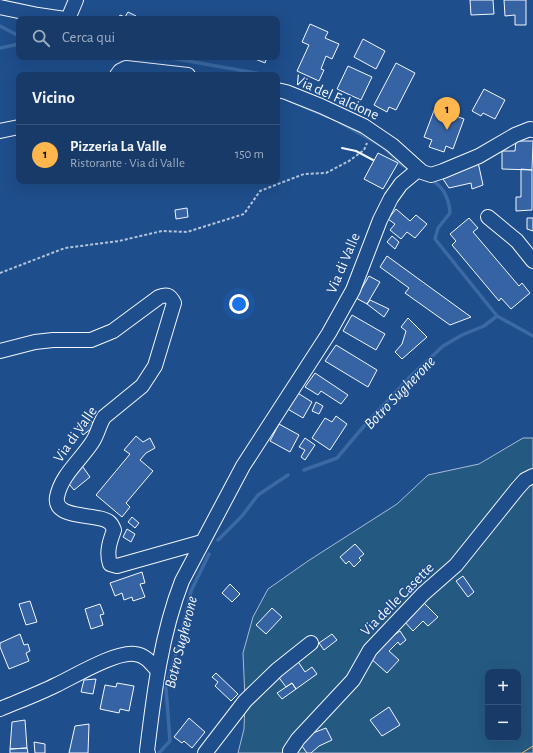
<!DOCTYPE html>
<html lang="it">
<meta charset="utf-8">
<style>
body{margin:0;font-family:"Alegreya Sans",sans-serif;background:#244571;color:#f1f3f6}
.controls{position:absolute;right:12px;bottom:12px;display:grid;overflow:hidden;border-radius:8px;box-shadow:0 4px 16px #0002}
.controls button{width:36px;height:36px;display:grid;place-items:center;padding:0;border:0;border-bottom:1px solid #36547d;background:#173a69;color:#f1f3f6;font:20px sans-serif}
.you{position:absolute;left:239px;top:304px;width:14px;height:14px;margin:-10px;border:3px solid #fff;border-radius:50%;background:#1a73e8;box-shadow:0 0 0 6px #1a73e833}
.badge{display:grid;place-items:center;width:26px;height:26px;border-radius:50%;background:#ffb74d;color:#111;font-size:13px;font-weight:700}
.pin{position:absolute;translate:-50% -33px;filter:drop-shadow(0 1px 2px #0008)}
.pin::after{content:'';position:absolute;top:21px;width:14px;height:12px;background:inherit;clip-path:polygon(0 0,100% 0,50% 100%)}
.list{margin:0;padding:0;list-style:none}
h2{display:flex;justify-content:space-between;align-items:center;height:52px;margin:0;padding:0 16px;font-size:17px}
h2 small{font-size:13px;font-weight:400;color:#9eadc0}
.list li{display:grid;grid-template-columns:26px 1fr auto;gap:12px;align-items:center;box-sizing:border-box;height:60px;padding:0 16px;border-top:1px solid #36547d}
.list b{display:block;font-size:15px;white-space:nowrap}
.list p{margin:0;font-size:13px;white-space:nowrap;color:#9eadc0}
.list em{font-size:13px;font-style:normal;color:#9eadc0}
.icon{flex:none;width:22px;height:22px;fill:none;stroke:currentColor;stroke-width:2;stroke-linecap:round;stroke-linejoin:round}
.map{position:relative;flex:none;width:533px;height:753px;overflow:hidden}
.search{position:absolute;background:#173a69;box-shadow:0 4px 16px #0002;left:16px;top:16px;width:264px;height:44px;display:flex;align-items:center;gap:10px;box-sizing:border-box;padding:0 14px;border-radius:8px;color:#9eadc0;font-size:15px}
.panel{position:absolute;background:#173a69;box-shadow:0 4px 16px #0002;left:16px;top:72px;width:264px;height:112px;border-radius:8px}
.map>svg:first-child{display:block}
.green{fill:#245a82;stroke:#a8bbd7;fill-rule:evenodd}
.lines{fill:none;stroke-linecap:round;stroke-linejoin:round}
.stream{stroke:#3b69a3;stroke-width:3.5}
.building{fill:#3563a3;stroke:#f2f6ff}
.minor-casing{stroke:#f2f6ff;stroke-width:16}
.path{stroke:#b3c4dc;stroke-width:2;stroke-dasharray:3 2;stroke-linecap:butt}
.minor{stroke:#1f4e8c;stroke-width:14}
.wall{stroke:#f2f6ff;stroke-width:2}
.power{stroke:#ffb74d;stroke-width:1;stroke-dasharray:14 3 2 3;stroke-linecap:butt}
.labels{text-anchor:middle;stroke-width:3;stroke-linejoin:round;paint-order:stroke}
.street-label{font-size:15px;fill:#f2f6ff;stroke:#1f4e8c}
.water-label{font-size:16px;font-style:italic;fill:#f2f6ff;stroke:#1f4e8c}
</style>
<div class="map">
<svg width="533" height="753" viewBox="0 0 533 753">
<rect width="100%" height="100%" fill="#1f4e8c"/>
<path class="green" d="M523,438h10v315h-295l6,-24 1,-30 -2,-46 10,-36 15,-28 40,-28 89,-57 31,-29 51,-11zM488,672h30v66h-30z"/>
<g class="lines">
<path class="stream" d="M0,26l19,10
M0,48l19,-4
M77,57h1
M165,57l102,18
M285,97l3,3 40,17
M341,123l41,23 20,19 8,4
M430,179c13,7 19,19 20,34l-12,15 -3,11 62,77 36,20
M304,470l33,-12 27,-32 46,-49 33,-31 19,-11 22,-9 13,-10
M218,540l24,-24 16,-21 30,-20
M159,753l11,-12 -4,-53 13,-44 12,-53 18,-37"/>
</g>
<path class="building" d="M470,0h23l1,14 -23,1z
M504,0h22v25h-11v-10l-10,1z
M128,12l8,4 -1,3h-17l2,-4 5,2z
M310,24l18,8 -3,6 14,6 -7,15 -6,-3 -5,13 3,1 -5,11 -22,-10 12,-26 -7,-3z
M363,39l22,12 -9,18 -22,-12z
M250,57h17l-2,6z
M396,63l19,10 -19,37 -7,-3 -2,5 -13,-7z
M348,66l24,11 -11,23 -24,-11z
M484,89l21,11 -10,19 -12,-6 -2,3 -9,-5z
M435,108l29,11 -11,30 -7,-3 -2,6 -15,-5 3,-7 -8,-3z
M516,141h17l-1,29 -30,-1v-18h13z
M378,153l20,10 -15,26 -19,-10z
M478,162l5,23 -11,4 -1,-6 -22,5 -6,-9z
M521,169l11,1v40l-16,1v-14h5z
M187,208l1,9 -12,2 -1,-9z
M396,209l14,12 6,-6 11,9 -12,14 -8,-6 -6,7 -11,-9 5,-6 -7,-5z
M469,218l9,10 -5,4 46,54 3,-3 8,10 -19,16 -10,-11 -2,3 -47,-56 4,-4 -6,-7z
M527,218h6v13l-6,-2z
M392,236l7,6 -4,7 -8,-7z
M387,256l84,61 -21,8 -45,-32 4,-5 -29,-21z
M369,276l11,6 -13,22 -11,-6z
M370,300l19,9 -5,8 -17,-13z
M352,315l33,19 -9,16 -33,-19z
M408,318l19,19 -25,22 -7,-7 7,-8 4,-13 -5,-4z
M336,345l41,25 -9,17 -43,-26z
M315,373l33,22 -7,9 -20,-13 -3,4 -13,-8z
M296,392l16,10 -9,16 -17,-10z
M316,402l7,4 -4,8 -7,-3z
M336,416l11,8 -17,26 -18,-12 13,-20 7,4z
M89,418l6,8 -12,9 -6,-9z
M279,424l20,11 -9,17 -20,-11z
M136,436l7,6 7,-4 5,10 -9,5 -6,7 13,11 -27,32 4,4 -8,10 -26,-22 34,-41 -6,-4z
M305,438l10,7 -10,15 -4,-3 4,-7 -6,-3z
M80,463l10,14 -16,13 -9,-11z
M132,517l7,6 -4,5 -7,-6z
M127,529l8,5 -4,8 -8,-5z
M355,544l9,10 -5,4 2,2 -7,7 -5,-6 -3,3 -6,-7z
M142,572l3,11 -5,1 5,13 -12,4 -1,-4 -8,3 -2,-7 -7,3 -5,-13z
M463,576l11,16 -6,5 -12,-16z
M230,584l10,10 -8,8 -10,-9z
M30,601l7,21 -11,3 -7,-21z
M422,601l16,16 -10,9 -5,-5 -10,10 -10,-11z
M100,604l4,10 -4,1 3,10 -12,4 -6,-20z
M272,608l10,9 -16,17 -10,-9z
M400,631l6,9 -6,5 -2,-3 -9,9 10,9 -12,13 -18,-16 11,-13 3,3 7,-9z
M20,634l4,11 4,-1 2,7 -4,2 3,8 -20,8 -9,-22v-4z
M332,634l5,6 -13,10 -5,-7z
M297,660l8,12 7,-5 5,7 -21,15 -4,-6 -6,4 -9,-12z
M216,673l22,21 -7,7 -16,-15 3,-4 -6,-5z
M96,679l-3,15 -12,-2 3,-12z
M117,683l17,3 -5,25 -9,-2 -1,4 -19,-4 5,-24 11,2z
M292,683l4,6 -14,10 -5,-6z
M389,707l11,18 -18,11 -12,-16z
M189,718l16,14 -13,16 -8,-7 -2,2 -8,-6z
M25,720l2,28 -17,1 2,-27z
M89,724l-1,29h-19l6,-27z
M326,728l6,12 -13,6 -8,7h-4l-8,-11 14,-9z
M34,742l11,2v9h-10z
M27,748l1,5h-18v-4z"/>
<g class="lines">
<g class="minor-casing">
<path id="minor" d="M0,7l38,8 27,4
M68,19l8,-19
M117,75l3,-4 6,-3 62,7
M277,90l9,2 35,14 43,20 28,19 30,27 9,3 12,-4 36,-15 36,-21 15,-6 3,1
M0,131l19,-4
M488,217l29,24 16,20
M0,351l35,-9 18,-2h38l22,-9 46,-34c8,-3 11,-2 15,6l-19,63 -13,20 -38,31c-5,8 -6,16 -11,24 -12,19 -32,34 -36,56 -4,23 41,16 52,25 3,2 4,6 5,8 -4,11 -8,22 -4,34l7,2 85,-24
M0,709c19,-8 38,-15 56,-24 19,-9 60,-34 79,-31 10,1 16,9 22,16
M290,751l8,-12 55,-59 17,-30 53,-56 33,-29 61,-76 8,-9 8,-4
M148,753l-1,-2c7,-58 14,-116 35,-170l61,-115 86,-133 24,-43 27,-70 11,-22 10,-14 18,-15
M205,753l40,-52 32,-31 34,-27"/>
</g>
<path class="path" d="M0,273l65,-25 54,-7 43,-10 25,1 57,-18 16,-23 44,-17 22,-1 23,-12 15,-11 3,-7"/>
<use href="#minor" class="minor"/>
<path class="wall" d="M342,148l14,3 17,9"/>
<path class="power" d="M522,753l11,-7"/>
</g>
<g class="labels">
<g class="street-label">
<text transform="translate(337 97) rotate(24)" y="5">Via del Falcione</text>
<text transform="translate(343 263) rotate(-67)" y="5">Via di Valle</text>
<text transform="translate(75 434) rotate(-55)" y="5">Via di Valle</text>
<text transform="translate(397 599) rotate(-45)" y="5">Via delle Casette</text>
</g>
<g class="water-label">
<text transform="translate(399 392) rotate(-46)" y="6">Botro Sugherone</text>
<text transform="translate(180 642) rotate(-76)" y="6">Botro Sugherone</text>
</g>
</g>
</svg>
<div class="controls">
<button>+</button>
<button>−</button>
</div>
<div class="you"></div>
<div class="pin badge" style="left:447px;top:130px">1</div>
<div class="search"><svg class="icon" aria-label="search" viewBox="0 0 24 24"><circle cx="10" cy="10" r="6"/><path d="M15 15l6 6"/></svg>Cerca qui</div>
<section class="panel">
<h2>Vicino<small></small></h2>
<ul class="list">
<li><span class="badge">1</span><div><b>Pizzeria La Valle</b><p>Ristorante · Via di Valle</p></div><em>150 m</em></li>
</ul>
</section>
</div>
